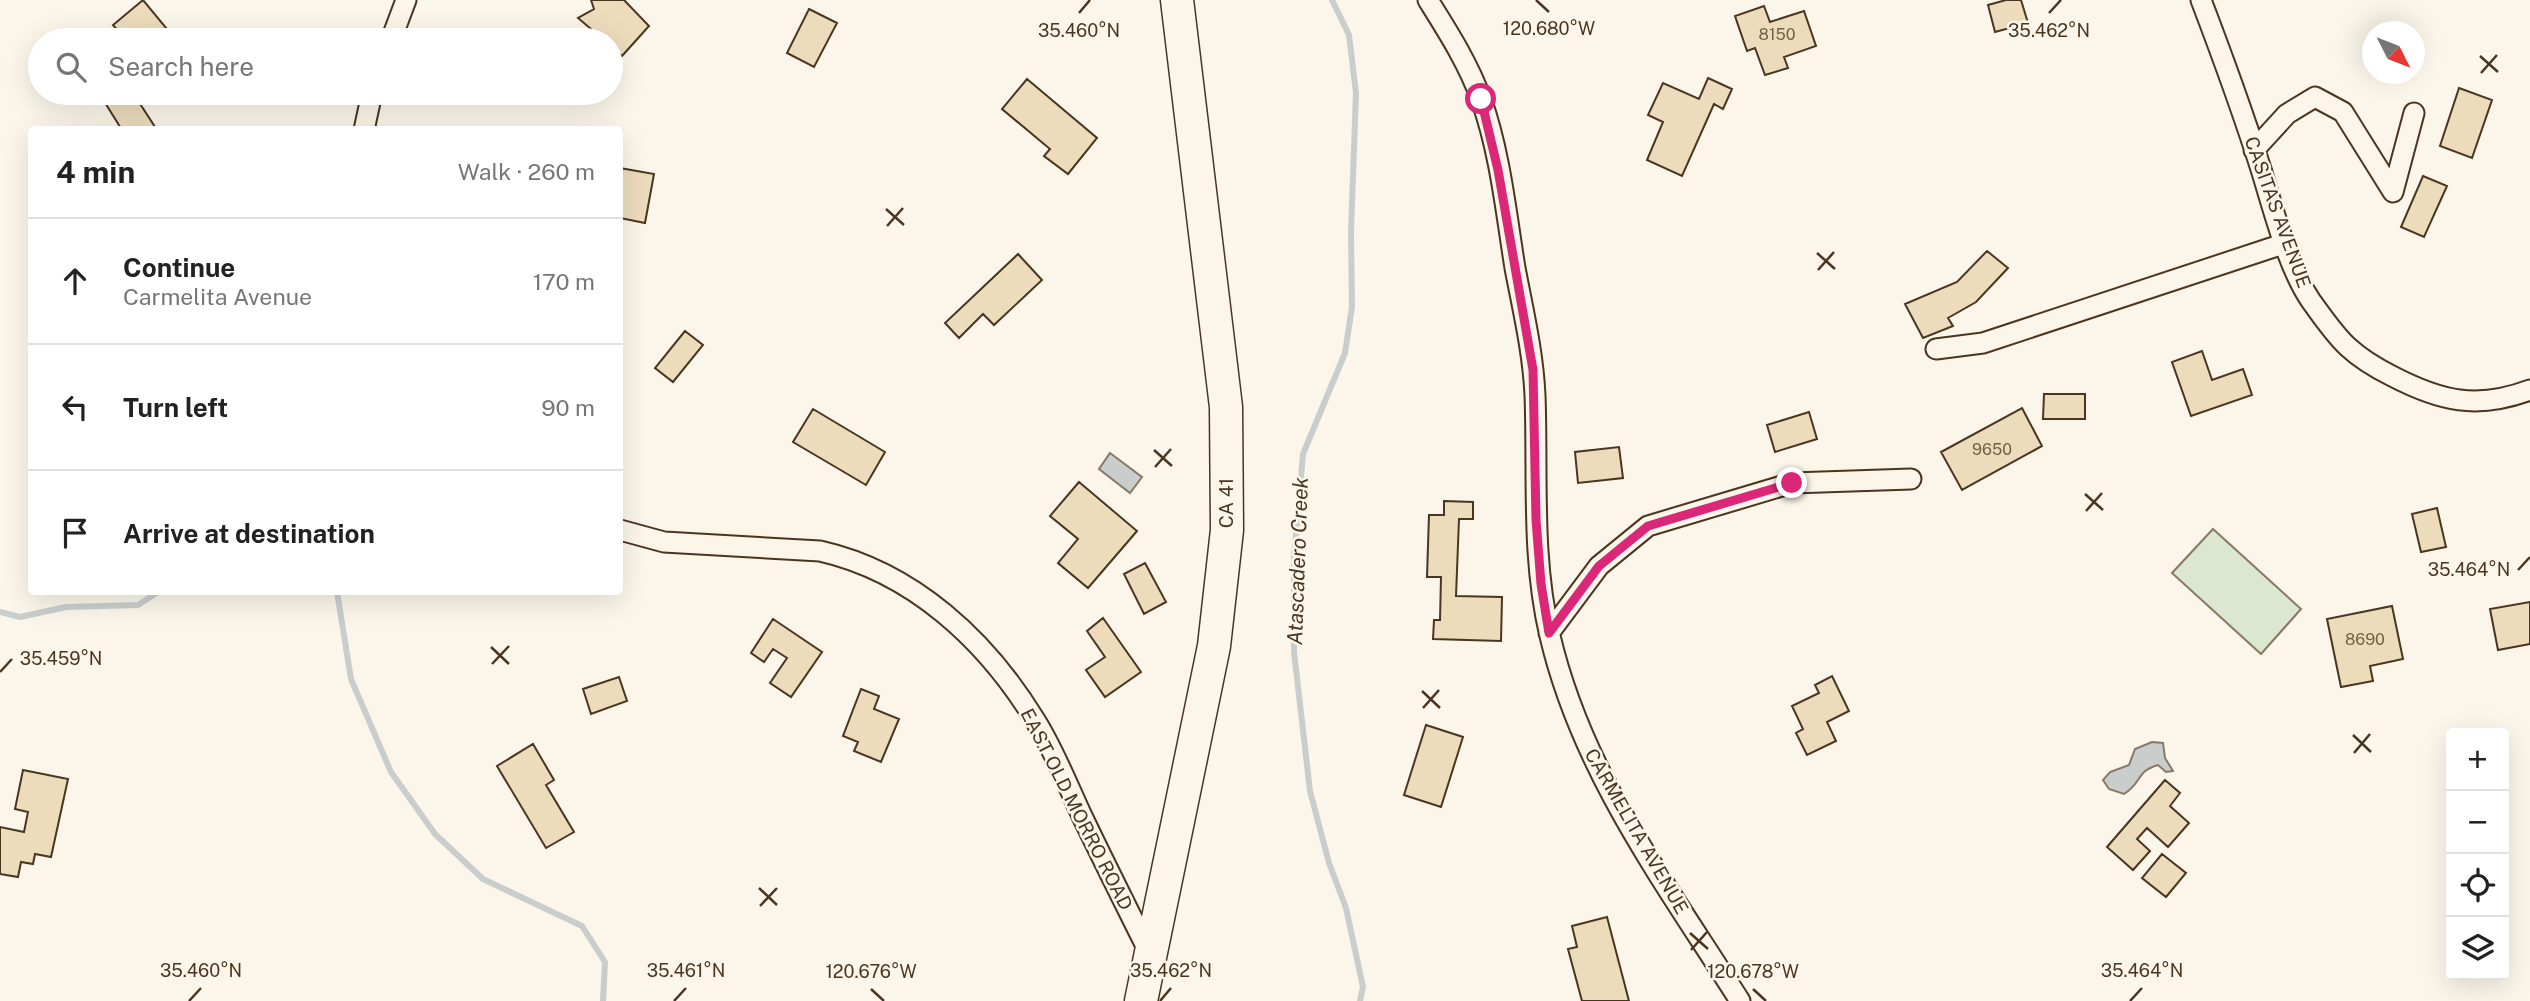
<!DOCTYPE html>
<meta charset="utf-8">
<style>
body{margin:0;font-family:"Public Sans",sans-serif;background:#f6f6f6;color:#222}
.controls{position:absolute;right:21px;bottom:21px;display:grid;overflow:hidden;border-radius:7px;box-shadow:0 7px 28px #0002}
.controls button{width:63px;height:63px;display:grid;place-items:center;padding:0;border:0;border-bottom:2px solid #e0e0e0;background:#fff;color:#222;font:35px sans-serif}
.compass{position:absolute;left:2362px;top:21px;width:63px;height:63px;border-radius:50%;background:#fff;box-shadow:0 7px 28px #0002;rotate:132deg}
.stop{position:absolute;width:21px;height:21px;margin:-16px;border:5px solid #db2777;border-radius:50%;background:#fff}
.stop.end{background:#db2777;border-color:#fff;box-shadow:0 2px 7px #0008}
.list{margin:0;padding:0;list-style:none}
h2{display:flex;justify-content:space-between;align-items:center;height:91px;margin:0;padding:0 28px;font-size:30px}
h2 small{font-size:23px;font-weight:400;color:#767676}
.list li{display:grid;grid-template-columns:46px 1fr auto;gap:21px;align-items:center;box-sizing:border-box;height:126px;padding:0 28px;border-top:2px solid #e0e0e0}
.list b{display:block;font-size:26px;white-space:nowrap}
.list p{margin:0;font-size:23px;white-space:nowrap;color:#767676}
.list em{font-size:23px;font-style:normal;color:#767676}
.icon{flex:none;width:38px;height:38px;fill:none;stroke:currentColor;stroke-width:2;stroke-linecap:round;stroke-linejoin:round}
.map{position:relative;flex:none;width:2530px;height:1001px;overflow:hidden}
.search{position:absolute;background:#fff;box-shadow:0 7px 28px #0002;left:28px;top:28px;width:595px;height:77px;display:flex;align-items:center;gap:18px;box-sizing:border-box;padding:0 24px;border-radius:38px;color:#767676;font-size:26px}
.panel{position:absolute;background:#fff;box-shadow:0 7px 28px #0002;left:28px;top:126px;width:595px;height:469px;border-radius:7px}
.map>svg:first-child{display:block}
.green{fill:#dce7d0;stroke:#887966;stroke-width:2}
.water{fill:#c9cecd;stroke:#887966;stroke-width:2}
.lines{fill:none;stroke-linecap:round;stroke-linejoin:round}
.stream{stroke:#c9cecd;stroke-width:6}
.building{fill:#ecdcbc;stroke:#4a3520;stroke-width:2}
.minor-casing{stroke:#4a3520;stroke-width:23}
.primary-casing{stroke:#4a3520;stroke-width:35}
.minor{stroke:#fbf6e9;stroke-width:19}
.primary{stroke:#fbf6e9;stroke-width:32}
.route{stroke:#db2777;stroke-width:9}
.ticks{fill:none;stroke:#4a3520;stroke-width:2.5}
.labels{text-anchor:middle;stroke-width:5;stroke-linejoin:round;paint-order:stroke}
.number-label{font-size:16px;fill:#725f47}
.street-label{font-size:19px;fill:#4a3520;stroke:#fbf6e9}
.water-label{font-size:21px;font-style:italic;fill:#4a3520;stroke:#fbf6e9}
.ticks-label{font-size:18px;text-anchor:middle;fill:#4a3520;stroke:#fbf6e9;stroke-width:5;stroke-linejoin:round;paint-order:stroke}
</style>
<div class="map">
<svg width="2530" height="1001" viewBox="0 0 2530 1001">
<rect width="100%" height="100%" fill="#fbf6e9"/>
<path class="green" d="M2213,529l88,80 -40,45 -89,-81z"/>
<path class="water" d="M1110,453l32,24 -12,16 -31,-24z
M2152,742l11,1 2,15 8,13 -7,1 -8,-7c-23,7 -15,17 -34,29l-15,-5 -6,-9 7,-8 19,-7 6,-16z"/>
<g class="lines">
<path class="stream" d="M1332,0l17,35 7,58 -5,138 1,76 -7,46 -42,101 -9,104v94l16,139 19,72 17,45 17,79 -3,14
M337,592l14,87 40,93 44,62 48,45 99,47 23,36 -2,39
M0,612l20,5 46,-10 72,-2 20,-13"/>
</g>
<path class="building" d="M143,0l24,29 -14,11h-27l-13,-15z
M591,0h33l25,26 -27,30 -11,-10v-6h-7l-26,-22 16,-9z
M2006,0h15l7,23 -33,9 -7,-27z
M1764,6l6,16 34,-11 12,35 -32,11 4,11 -23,7 -10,-27 -8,3 -12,-35z
M809,9l28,14 -23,44 -27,-14z
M1708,78l24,11 -9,20 -9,-5 -32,72 -35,-16 16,-38 -15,-7 15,-32 36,16z
M1027,79l70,59 -29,36 -24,-18 6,-7 -48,-40z
M2459,88l33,12 -20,58 -32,-12z
M99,93h34l24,37h-35z
M620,168l34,6 -9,49 -25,-5z
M2423,176l24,10 -23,51 -23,-10z
M1987,251l21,17 -32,34 -28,16 5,8 -30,12 -18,-34 52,-22z
M1018,254l24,26 -48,45 -11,-11 -24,24 -14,-15z
M685,331l18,14 -30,37 -18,-14z
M2202,351l10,29 31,-11 9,26 -61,21 -19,-54z
M2044,394h41v25h-42z
M2022,408l20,38 -80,44 -21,-38z
M813,409l72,43 -19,33 -73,-43z
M1809,412l8,27 -42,13 -8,-27z
M1619,447l4,31 -45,5 -3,-31z
M1079,482l58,49 -49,57 -30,-25 20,-24 -28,-23z
M1444,501l29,1v17h-14l-3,77 46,1 -1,44 -68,-2 1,-19h6l1,-43h-14l2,-62h15z
M2437,508l9,39 -25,5 -9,-38z
M1145,563l21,39 -22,12 -20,-40z
M2530,602v42l-32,6 -8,-41z
M2392,606l11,53 -33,7 3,15 -32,6 -14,-68z
M1103,618l38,54 -36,25 -19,-27 19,-13 -18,-26z
M773,619l49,33 -31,45 -21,-14 17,-25 -14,-9 -9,13 -13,-9z
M1832,676l17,35 -22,11 9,19 -29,14 -11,-22 7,-4 -11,-23 27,-13 -4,-8z
M619,677l8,24 -36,13 -8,-25z
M861,689l18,7 -5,13 25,10 -18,43 -27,-11 4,-9 -15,-6z
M1426,725l37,12 -22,70 -37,-12z
M533,744l21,36 -8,5 28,47 -28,16 -49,-82z
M23,770l45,9 -17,78 -16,-3 -2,10 -12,-2 -3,15 -18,-3v-47l24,5 4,-20 -13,-3z
M2165,780l15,13 -10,13 19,17 -21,24 -21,-19 -10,11 13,12 -17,19 -26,-23z
M2162,854l24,19 -20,24 -24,-19z
M1607,917l22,84h-47l-14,-52 9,-2 -5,-21z"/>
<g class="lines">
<g class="minor-casing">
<path id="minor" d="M1428,0c20,32 40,63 53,99 19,53 25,113 34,169 8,42 18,84 20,127 3,80 -4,162 15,241 32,137 116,248 190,365
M2201,0c21,55 41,110 59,166 13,41 27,100 51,135 11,15 23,33 37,46 13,12 28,21 44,29 48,25 85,34 138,14
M391,40l15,-40
M364,130l8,-37
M2254,150l33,-36 28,-17 28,15 50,80 21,-79
M1936,349l47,-6 303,-100
M620,530l44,12 156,9c93,21 166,89 215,169 19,30 32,64 47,96 22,46 45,92 68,138
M1549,633l50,-67 49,-40 144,-43 119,-4"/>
</g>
<g class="primary-casing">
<path id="primary" d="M1141,1001l73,-355 13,-116 -1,-123 -49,-407"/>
</g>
<use href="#minor" class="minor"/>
<use href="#primary" class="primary"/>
</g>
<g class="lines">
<path class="route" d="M1481,99l17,71 35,200 3,150 5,64 8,49 50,-67 49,-40 144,-43"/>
</g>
<path class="ticks" d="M1536,0l13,12M1079,13l11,-13M2049,13l12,-13M2480,56l18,16M2481,73l16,-18M886,209l18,16M887,226l16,-18M1817,253l18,16M1818,270l16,-18M1154,450l18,16M1155,467l16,-18M2085,494l18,16M2086,511l16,-18M2518,570l12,-13M491,647l18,17M492,664l17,-18M0,672l12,-13M1422,691l18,17M1423,708l16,-18M2353,735l18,17M2354,753l16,-19M759,888l18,17M760,906l17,-18M1690,933l18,16M1691,950l16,-18M871,989l13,12M1753,989l13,12M189,1001l12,-13M674,1001l12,-13M1160,1001l11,-13M2130,1001l12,-13"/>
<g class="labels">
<g class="number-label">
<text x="1777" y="40">8150</text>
<text x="1992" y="455">9650</text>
<text x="2365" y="645">8690</text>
</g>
<g class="street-label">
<text transform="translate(2278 212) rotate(70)" y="7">CASITAS AVENUE</text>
<text transform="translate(1226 503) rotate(-90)" y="7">CA 41</text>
<text transform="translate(1077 809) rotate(63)" y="7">EAST OLD MORRO ROAD</text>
<text transform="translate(1637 831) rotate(60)" y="7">CARMELITA AVENUE</text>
</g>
<g class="water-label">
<text transform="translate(1298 561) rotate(-88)" y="7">Atascadero Creek</text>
</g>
</g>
<g class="ticks-label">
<text x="1549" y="35">120.680°W</text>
<text x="2049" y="37">35.462°N</text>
<text x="1079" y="37">35.460°N</text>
<text x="2469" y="576">35.464°N</text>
<text x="61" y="665">35.459°N</text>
<text x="201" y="977">35.460°N</text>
<text x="686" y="977">35.461°N</text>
<text x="1171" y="977">35.462°N</text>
<text x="2142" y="977">35.464°N</text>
<text x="871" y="978">120.676°W</text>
<text x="1753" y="978">120.678°W</text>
</g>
</svg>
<div class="controls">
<button>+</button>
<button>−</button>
<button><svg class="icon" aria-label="locate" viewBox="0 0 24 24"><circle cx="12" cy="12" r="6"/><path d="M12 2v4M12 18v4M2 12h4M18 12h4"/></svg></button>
<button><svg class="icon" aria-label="layers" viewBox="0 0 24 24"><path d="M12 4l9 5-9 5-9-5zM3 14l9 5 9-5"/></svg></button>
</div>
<svg class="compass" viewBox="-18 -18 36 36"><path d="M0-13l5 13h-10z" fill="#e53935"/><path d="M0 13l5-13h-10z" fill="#767676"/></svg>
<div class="stop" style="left:1481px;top:99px"></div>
<div class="stop end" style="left:1792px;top:483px"></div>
<div class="search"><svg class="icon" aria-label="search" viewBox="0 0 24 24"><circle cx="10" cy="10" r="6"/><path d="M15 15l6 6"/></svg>Search here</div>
<section class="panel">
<h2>4 min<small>Walk · 260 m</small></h2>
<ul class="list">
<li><svg class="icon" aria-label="ahead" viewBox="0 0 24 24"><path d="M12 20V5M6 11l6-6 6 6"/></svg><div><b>Continue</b><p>Carmelita Avenue</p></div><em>170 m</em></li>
<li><svg class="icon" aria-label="left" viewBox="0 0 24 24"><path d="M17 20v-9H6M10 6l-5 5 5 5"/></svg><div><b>Turn left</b></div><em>90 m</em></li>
<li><svg class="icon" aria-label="arrive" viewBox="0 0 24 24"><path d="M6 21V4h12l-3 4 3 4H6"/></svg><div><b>Arrive at destination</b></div></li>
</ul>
</section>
</div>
